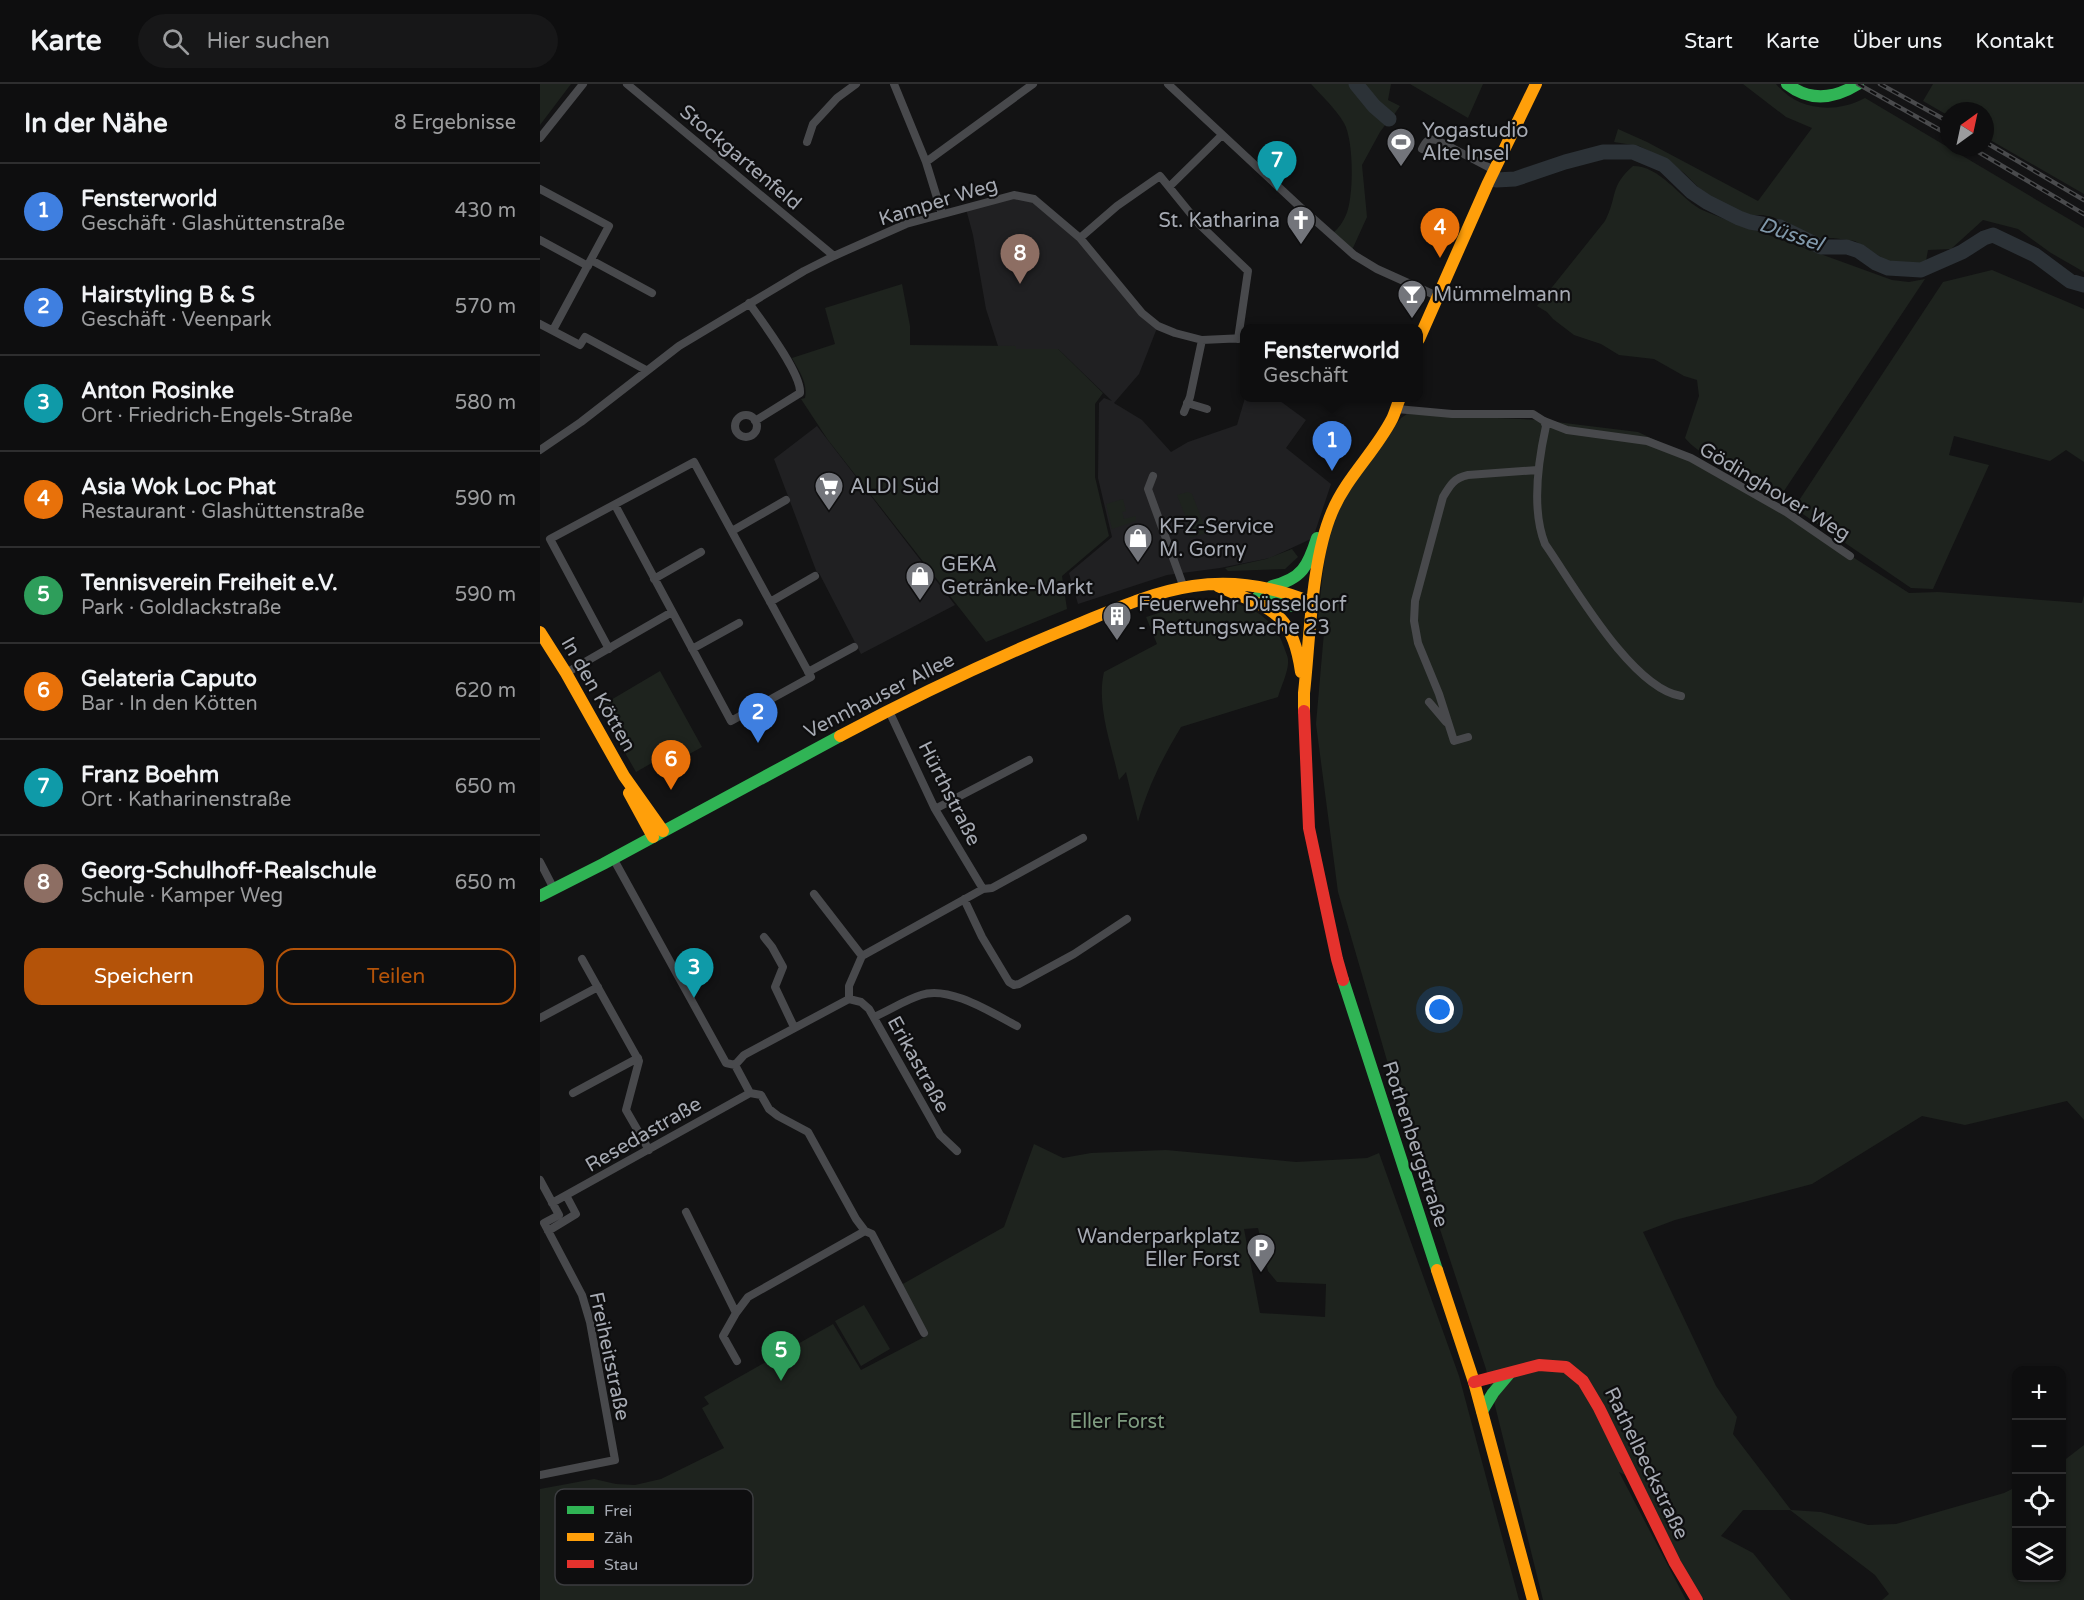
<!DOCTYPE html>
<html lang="de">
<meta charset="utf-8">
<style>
body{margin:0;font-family:"Varela Round",sans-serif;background:#171718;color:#f1f3f6}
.controls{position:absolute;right:18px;bottom:18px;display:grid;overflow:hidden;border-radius:12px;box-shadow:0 2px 4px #0004}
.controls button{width:54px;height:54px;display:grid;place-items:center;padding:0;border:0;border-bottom:2px solid #2e2e2f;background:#0e0e0f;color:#f1f3f6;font:30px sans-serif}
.compass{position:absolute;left:1400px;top:18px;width:54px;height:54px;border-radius:50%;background:#0e0e0f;box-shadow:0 2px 4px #0004;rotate:33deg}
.you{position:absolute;left:900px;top:926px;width:21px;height:21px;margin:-15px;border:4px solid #fff;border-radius:50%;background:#1a73e8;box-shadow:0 0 0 9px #1a73e833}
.badge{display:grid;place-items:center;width:39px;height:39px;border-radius:50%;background:#b45309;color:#fff;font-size:20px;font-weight:700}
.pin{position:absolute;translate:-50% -50px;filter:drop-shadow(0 2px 3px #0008)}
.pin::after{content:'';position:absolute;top:32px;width:21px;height:18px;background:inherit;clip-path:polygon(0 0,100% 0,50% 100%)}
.popup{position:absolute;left:700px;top:240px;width:183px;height:78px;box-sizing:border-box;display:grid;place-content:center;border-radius:12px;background:#0e0e0f;filter:drop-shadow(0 2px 4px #0005);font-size:20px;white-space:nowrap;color:#9b9c9e}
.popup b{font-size:22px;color:#f1f3f6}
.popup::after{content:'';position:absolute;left:50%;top:100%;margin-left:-12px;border:12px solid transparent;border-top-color:#0e0e0f}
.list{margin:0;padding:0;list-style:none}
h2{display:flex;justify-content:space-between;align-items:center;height:78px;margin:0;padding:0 24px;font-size:26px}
h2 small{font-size:20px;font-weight:400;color:#9b9c9e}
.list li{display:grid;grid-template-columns:39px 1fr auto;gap:18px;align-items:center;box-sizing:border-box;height:96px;padding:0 24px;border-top:2px solid #2e2e2f}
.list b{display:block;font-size:22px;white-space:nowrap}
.list p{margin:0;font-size:20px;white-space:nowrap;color:#9b9c9e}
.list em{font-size:20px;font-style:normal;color:#9b9c9e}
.actions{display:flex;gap:12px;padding:18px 24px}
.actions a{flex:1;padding:14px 0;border:2px solid #b45309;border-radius:18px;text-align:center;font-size:21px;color:#b45309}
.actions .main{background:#b45309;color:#fff}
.icon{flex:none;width:33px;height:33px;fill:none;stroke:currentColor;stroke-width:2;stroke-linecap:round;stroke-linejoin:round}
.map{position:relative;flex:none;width:1544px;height:1516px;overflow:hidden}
header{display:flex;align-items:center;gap:36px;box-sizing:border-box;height:84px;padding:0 30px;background:#0e0e0f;border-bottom:2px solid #2e2e2f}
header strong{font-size:28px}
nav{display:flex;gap:33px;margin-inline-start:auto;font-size:21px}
.search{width:420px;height:54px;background:#171718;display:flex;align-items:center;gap:15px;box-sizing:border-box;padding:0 21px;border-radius:33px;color:#9b9c9e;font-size:22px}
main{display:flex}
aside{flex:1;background:#0e0e0f}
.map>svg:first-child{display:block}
.built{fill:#202022}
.green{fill:#1e231e;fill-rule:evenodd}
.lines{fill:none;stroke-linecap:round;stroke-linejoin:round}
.river{stroke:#2c3237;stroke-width:15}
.street{stroke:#48494c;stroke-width:8}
.fast{stroke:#30b455;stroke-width:12}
.slow{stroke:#ff9f0a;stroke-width:12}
.jam{stroke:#e5322d;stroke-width:12}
.rail-casing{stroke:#494a4c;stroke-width:4.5}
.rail{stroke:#0e0e0f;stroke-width:2;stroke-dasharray:7;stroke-linecap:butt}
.labels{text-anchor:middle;stroke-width:4.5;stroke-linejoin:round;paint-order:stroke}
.poi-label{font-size:20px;fill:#a6aab3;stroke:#0e0e0f;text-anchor:start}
.street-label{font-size:20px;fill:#a6aab3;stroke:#0e0e0f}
.park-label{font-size:20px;fill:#7f9c80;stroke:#0e0e0f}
.water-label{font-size:21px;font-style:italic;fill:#8098aa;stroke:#0e0e0f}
.key{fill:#0e0e0f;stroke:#3c3d40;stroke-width:1.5}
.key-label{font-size:16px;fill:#a6aab3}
</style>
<header>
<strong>Karte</strong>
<div class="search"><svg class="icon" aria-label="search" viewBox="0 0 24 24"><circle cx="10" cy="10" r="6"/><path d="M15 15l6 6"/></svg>Hier suchen</div>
<nav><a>Start</a><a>Karte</a><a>Über uns</a><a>Kontakt</a></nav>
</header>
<main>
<aside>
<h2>In der Nähe<small>8 Ergebnisse</small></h2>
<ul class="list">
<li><span class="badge" style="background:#3f7fe0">1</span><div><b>Fensterworld</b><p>Geschäft · Glashüttenstraße</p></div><em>430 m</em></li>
<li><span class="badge" style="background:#3f7fe0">2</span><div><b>Hairstyling B &amp; S</b><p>Geschäft · Veenpark</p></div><em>570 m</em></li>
<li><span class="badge" style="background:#0f9aa8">3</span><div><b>Anton Rosinke</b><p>Ort · Friedrich-Engels-Straße</p></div><em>580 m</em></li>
<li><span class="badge" style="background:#e8710a">4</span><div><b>Asia Wok Loc Phat</b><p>Restaurant · Glashüttenstraße</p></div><em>590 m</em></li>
<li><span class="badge" style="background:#2e9e5b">5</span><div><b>Tennisverein Freiheit e.V.</b><p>Park · Goldlackstraße</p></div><em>590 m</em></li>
<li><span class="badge" style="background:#e8710a">6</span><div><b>Gelateria Caputo</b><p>Bar · In den Kötten</p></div><em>620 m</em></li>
<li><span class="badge" style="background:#0f9aa8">7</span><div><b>Franz Boehm</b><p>Ort · Katharinenstraße</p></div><em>650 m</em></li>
<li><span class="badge" style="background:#8d6e63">8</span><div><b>Georg-Schulhoff-Realschule</b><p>Schule · Kamper Weg</p></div><em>650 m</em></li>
</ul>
<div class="actions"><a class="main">Speichern</a><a>Teilen</a></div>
</aside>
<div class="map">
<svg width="1544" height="1516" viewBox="0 0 1544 1516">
<rect width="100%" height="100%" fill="#131314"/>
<path class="built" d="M473,112l21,3 46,40 77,89 -18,46 -25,29 28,17 29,32 17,-10 49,-17 8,-27h31l30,22 -20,28 45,36 -18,54 -43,20 -50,10 -53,7 -89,29 -9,-31 43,-36 -14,-59 1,-75 5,-5 8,3 -54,-52h-42v-3h-18l-12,-37 -13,-74 -7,-26z
M277,342l138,179 -94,49 -42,-81h-2l-43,-114z"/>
<path class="green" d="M0,0h31l-31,41z
M771,0h44l22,27 12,9 -9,12 -18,33 5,52 -15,33 -19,-17c6,-5 10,-11 13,-18 8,-18 8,-75 -2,-92 -8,-14 -22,-27 -33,-39z
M818,0h33l-3,16 12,6 -9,13 -16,-14z
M870,0h73l-15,34z
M1203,0h33c22,27 59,30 89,14l219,130v44l-33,-19 -33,-24 -35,-9 -32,29 -23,1 -2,11 -8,5 -29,-4 -34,-21 -22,-3h-16l-32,-17 -22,-6h-15l-26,-11 -21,-14 -17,-17 -21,-15 -24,-12 -25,-4 4,-13 29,13 111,59 54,-73 -26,-11z
M1393,0h151v110l-99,-57v-26h-36v5l-26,-15z
M1093,82c27,0 45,30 67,43 8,4 18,7 27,11l165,60 17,2 16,-3 -145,218c-13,-7 -25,-16 -38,-23 -19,-12 -42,-18 -57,-36l14,-42 -2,-16 -13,-4 -30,-17 -35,-4 -18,-11 -27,-9 -21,-16 -6,-7 -10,-6 68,-85c13,-25 4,-34 28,-55z
M1452,186l92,39v153l-18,-12 -16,11 -96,-25 -5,19 40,10 -56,124 -22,-1 -117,-80 149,-226z
M362,200l8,42v19l106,1v3h42l45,44 -8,11v73l14,59 -47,40 5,33 -81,33 -158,-202 -27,-41 4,-1c3,-15 -6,-27 -13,-40l43,-14 -10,-36z
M867,330l133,6 98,12 71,33 200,128 29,-1 144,11 2,-8v525l-17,-19 -102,24 -43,-9 -110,68 -137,36 -32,12 73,154 21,31 -4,17 58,76 30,2 47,13 28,-1 108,-31 12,-6v91h46v-116l22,-17v155h-202l7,-6 -14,-19 -85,-65h-47l-22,26 32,17 38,47h-87l-18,-27 -48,-92 -19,-9 67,128h-143l-57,-231 -80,-243 -68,-234 -22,-168 9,-103 -7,-2c4,-32 6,-81 20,-110 16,-33 41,-62 63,-91z
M648,408l4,2 15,39 -17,5 -1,-3 3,-2 -15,-38z
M583,415l3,12 -4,1 2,7 12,-3v5l-24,8 -6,-25z
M752,465l6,8 -13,12 -57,2 -3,-3 41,-9z
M675,516c32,3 58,15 69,47 1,4 4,9 4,13 1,11 -7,26 -10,37l-97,30c-19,32 -33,59 -43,95l-12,-50 -7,8c-7,-34 -23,-74 -15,-108l53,-28 -11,-27 22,-7z
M120,587l42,76 -40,22 -5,-9 -21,12 -37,-65z
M494,1060l29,14 28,-5 75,-3 130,12 71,-4 12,-5 80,223 60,224h-979v-111l54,-10 22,5 19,1 26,-6 63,-31 -22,-40 7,-4 -5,-7 129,-73 28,46 67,-35 -27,-50 103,-58zM718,1144l10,43 9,11 49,2 -1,33 -65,-4 -16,-84z
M324,1221l26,44 -29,17 -26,-45z"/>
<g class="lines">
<path class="river" d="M816,0l18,22 15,13
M956,96l19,-1 50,-17 38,-10h30l31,13 28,27 15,10 32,16 11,4 30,5 41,20h26l12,4 17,12 12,5 33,2 41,-18 22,-14 9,-3 42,20 35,26 14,4"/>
<path class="street" d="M87,0l207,172
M354,0l32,78 16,52
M628,0l131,122 55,49 23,14 60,27
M0,54l43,-54
M267,58l6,-18 24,-26 19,-14
M882,65c4,-8 6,-11 15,-9l57,30
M386,78l107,-78
M629,103l30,37 49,47 -10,68
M0,105l69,37 -56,104
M540,154l37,-32 43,-30 9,11 53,-52
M0,156l48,26
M51,176l61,33
M209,219c12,17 53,71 51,90l-45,28
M0,240l40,21 5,-8 61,33
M647,319l20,6
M857,325l55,5h81l11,7 23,9 80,11 44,17 95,54 64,44
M644,328l6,-15 12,-57
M195 342a11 11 0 1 1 22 0a11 11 0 1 1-22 0Z
M1004,337l2,5c-8,36 -15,83 -1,118 28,40 86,144 136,152
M0,366l41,-28 98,-76 125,-75 30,-15 72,-32 108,-29 20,4 46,39 62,75 16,13 17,7 27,7 43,-2
M613,392l-5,13 36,99
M192,447l54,-31
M114,495l47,-27
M230,518l45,-26
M69,565l-59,-110 144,-77 117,215 -80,44 -116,-216
M152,565l47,-26
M268,588l46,-25
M26,589l106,-61
M889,618l17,20
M349,627l46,98 48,80
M928,653l-14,4 -15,-47 -21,-51 -4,-22 1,-20 28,-104c7,-12 11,-19 25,-22l70,-5
M395,725l94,-49
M73,774l113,205 9,2 15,28 11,2 8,14 9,7 30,16 48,87 9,12 7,3 52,99
M0,778l14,27
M274,810l48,62
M424,815l18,38 27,45 5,3 5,-1 55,-30 53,-35
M224,853l8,10 11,20 -8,20 19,40
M42,875l57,102 -13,49 23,40
M309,915v-13l13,-30 121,-67 9,-1 91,-50
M309,915l12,3 8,7 71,126 17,16
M334,933c16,-7 31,-17 47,-22 28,-10 71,18 96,31
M0,934l58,-31
M195,981l9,-10 105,-56
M33,1009l65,-35
M0,1096l19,35 -15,8 38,72 8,27 25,138 -75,15
M12,1119l198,-110
M146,1128l50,101 12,-16 117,-66
M8,1147l28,-17 -9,-17
M196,1229l-13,23 14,25"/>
<path class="fast" d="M1247,0c23,18 47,15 71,0
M732,502c30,-7 36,-20 45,-48
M718,513l35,9 20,-3
M0,812l63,-32 237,-128
M803,896l94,290
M942,1327l11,-18 16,-19"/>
<path class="slow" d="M879,255l69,-156 48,-99
M678,502c50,23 74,22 83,86
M0,548l26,41 58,103 39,55
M764,627v-18c6,-54 7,-132 28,-181 14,-34 43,-60 60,-93 3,-6 5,-14 8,-21
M300,652c77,-41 155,-78 236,-111 37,-15 76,-33 117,-39 41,-6 82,1 120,17
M89,709l24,44
M897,1186l37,112 59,218"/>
<path class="jam" d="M764,627l5,117 28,131 6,21
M934,1298l65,-17 27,2 17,14 16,27 76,155 22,37"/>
<g class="rail-casing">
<path id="rail" d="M1318,0l91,51
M1340,0l69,38
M1445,58l99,58
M1430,63l114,67"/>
</g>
<use href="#rail" class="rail"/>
</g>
<defs>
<g id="stadium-pin" transform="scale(1.5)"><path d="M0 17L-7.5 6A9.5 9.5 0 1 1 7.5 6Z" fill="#73757b" stroke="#0e0e0f"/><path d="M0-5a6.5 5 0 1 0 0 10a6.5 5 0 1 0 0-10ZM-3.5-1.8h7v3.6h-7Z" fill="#fff"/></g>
<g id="church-pin" transform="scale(1.5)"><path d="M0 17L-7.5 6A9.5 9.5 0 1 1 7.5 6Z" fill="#73757b" stroke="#0e0e0f"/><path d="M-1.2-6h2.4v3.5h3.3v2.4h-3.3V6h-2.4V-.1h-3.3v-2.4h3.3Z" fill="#fff"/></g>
<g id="bar-pin" transform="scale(1.5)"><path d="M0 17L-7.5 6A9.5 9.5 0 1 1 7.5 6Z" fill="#73757b" stroke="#0e0e0f"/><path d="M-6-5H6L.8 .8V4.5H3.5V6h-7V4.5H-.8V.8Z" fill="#fff"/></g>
<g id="supermarket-pin" transform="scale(1.5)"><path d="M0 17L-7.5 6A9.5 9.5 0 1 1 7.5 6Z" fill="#73757b" stroke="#0e0e0f"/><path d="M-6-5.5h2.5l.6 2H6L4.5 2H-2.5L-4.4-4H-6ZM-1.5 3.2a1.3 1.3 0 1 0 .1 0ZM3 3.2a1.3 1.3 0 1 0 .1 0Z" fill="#fff"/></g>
<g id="shop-pin" transform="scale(1.5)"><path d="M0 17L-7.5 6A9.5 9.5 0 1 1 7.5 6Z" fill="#73757b" stroke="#0e0e0f"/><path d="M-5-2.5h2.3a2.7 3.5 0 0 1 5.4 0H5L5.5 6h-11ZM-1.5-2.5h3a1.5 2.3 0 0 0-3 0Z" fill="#fff"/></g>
<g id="building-pin" transform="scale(1.5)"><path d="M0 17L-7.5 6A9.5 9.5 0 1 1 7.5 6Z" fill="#73757b" stroke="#0e0e0f"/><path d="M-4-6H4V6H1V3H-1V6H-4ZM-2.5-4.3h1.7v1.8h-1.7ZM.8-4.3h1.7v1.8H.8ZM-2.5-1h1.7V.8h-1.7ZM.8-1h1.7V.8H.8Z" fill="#fff"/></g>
<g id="parking-pin" transform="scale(1.5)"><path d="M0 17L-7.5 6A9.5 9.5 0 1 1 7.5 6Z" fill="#73757b" stroke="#0e0e0f"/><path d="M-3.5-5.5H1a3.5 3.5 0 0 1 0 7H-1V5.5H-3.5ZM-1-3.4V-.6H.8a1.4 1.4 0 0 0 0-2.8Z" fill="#fff"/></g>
</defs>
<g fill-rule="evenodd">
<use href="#stadium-pin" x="861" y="58"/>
<use href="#church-pin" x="761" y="136"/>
<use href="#bar-pin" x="872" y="210"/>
<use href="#supermarket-pin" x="289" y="402"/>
<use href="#shop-pin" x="598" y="454"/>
<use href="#shop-pin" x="380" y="492"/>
<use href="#building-pin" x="577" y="532"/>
<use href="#parking-pin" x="721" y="1164"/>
</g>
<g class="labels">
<g class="poi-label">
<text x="882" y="53">Yogastudio<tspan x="882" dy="23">Alte Insel</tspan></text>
<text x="740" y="143" text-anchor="end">St. Katharina</text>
<text x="893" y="217">Mümmelmann</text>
<text x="310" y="409">ALDI Süd</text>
<text x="619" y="449">KFZ-Service<tspan x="619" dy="23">M. Gorny</tspan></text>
<text x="401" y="487">GEKA<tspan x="401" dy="23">Getränke-Markt</tspan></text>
<text x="598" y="527">Feuerwehr Düsseldorf<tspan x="598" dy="23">- Rettungswache 23</tspan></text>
<text x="700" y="1159" text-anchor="end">Wanderparkplatz<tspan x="700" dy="23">Eller Forst</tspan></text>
</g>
<g class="street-label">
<text transform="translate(201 73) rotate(40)" y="7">Stockgartenfeld</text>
<text transform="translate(398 117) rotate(-17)" y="7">Kamper Weg</text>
<text transform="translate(1235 407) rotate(31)" y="7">Gödinghover Weg</text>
<text transform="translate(59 610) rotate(60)" y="7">In den Kötten</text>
<text transform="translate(339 611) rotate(-27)" y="7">Vennhauser Allee</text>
<text transform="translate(410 709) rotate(63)" y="7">Hürthstraße</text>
<text transform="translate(379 980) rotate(61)" y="7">Erikastraße</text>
<text transform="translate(103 1050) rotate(-30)" y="7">Resedastraße</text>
<text transform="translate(876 1060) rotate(72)" y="7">Rothenbergstraße</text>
<text transform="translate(70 1272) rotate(78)" y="7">Freiheitstraße</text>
<text transform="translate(1107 1379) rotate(64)" y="7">Rathelbeckstraße</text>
</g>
<g class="park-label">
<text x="577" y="1344">Eller Forst</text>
</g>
<g class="water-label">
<text transform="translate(1251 150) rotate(19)" y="7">Düssel</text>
</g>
</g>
<rect x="15" y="1405" width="198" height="96" rx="9" class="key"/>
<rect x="27" y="1422" width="27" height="8" fill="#30b455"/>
<rect x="27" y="1449" width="27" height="8" fill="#ff9f0a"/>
<rect x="27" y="1476" width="27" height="8" fill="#e5322d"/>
<g class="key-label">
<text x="64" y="1432">Frei</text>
<text x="64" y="1459">Zäh</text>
<text x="64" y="1486">Stau</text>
</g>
</svg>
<div class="controls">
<button>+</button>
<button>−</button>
<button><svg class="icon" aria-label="locate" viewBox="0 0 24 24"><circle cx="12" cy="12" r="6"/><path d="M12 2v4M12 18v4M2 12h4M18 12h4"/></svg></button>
<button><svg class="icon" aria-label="layers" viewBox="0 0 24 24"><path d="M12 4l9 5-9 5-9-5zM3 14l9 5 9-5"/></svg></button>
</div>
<svg class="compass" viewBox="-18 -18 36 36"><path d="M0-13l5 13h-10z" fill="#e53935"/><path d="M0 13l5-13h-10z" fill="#9b9c9e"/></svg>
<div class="you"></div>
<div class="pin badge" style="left:792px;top:387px;background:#3f7fe0">1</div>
<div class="popup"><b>Fensterworld</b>Geschäft</div>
<div class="pin badge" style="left:218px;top:659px;background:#3f7fe0">2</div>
<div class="pin badge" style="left:154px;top:914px;background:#0f9aa8">3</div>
<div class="pin badge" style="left:900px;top:174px;background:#e8710a">4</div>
<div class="pin badge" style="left:241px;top:1297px;background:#2e9e5b">5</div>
<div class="pin badge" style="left:131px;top:706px;background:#e8710a">6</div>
<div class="pin badge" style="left:737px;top:107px;background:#0f9aa8">7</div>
<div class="pin badge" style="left:480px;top:200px;background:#8d6e63">8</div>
</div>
</main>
